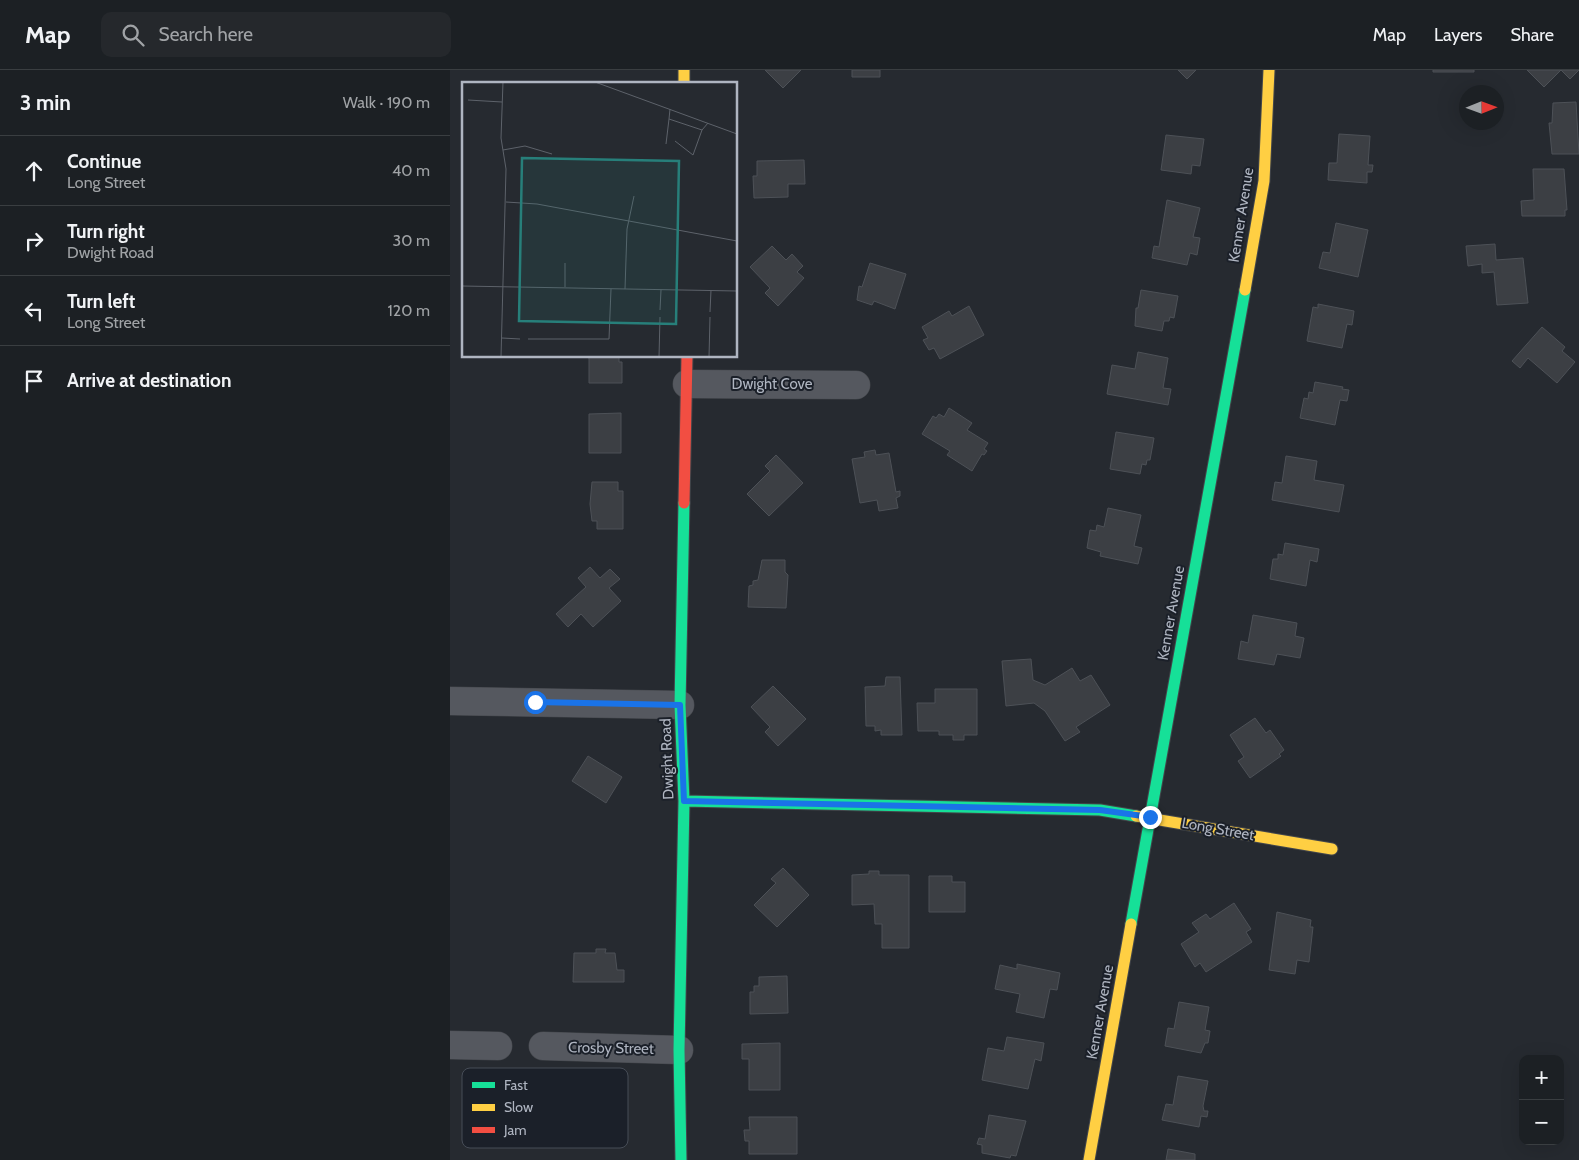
<!DOCTYPE html>
<meta charset="utf-8">
<style>
body{margin:0;font-family:Cabin,sans-serif;background:#25282c;color:#f1f3f6}
.controls{position:absolute;right:15px;bottom:15px;display:grid;overflow:hidden;border-radius:10px;box-shadow:0 5px 20px #0002}
.controls button{width:45px;height:45px;display:grid;place-items:center;padding:0;border:0;border-bottom:1px solid #3a3e41;background:#1c2024;color:#f1f3f6;font:25px sans-serif}
.compass{position:absolute;left:1009px;top:15px;width:45px;height:45px;border-radius:50%;background:#1c2024;box-shadow:0 5px 20px #0002;rotate:89deg}
.stop{position:absolute;width:15px;height:15px;margin:-11px;border:4px solid #1a73e8;border-radius:50%;background:#fff}
.stop.end{background:#1a73e8;border-color:#fff;box-shadow:0 1px 5px #0008}
.list{margin:0;padding:0;list-style:none}
h2{display:flex;justify-content:space-between;align-items:center;height:65px;margin:0;padding:0 20px;font-size:21px}
h2 small{font-size:16px;font-weight:400;color:#a0a3a6}
.list li{display:grid;grid-template-columns:32px 1fr auto;gap:15px;align-items:center;box-sizing:border-box;height:70px;padding:0 20px;border-top:1px solid #3a3e41}
.list b{display:block;font-size:19px;white-space:nowrap}
.list p{margin:0;font-size:16px;white-space:nowrap;color:#a0a3a6}
.list em{font-size:16px;font-style:normal;color:#a0a3a6}
.icon{flex:none;width:28px;height:28px;fill:none;stroke:currentColor;stroke-width:2;stroke-linecap:round;stroke-linejoin:round}
.map{position:relative;flex:none;width:1129px;height:1090px;overflow:hidden}
header{display:flex;align-items:center;gap:30px;box-sizing:border-box;height:70px;padding:0 25px;background:#1c2024;border-bottom:1px solid #3a3e41}
header strong{font-size:24px}
nav{display:flex;gap:28px;margin-inline-start:auto;font-size:18px}
.search{width:350px;height:45px;background:#25282c;display:flex;align-items:center;gap:12px;box-sizing:border-box;padding:0 18px;border-radius:10px;color:#a0a3a6;font-size:19px}
main{display:flex}
aside{flex:1;background:#1c2024}
.map>svg:first-child{display:block}
.building{fill:#3c3f44;stroke:#4d5157}
.lines{fill:none;stroke-linecap:round;stroke-linejoin:round}
.street-casing{stroke:#43464b;stroke-width:29}
.fast-casing{stroke:#43464b;stroke-width:13}
.slow-casing{stroke:#43464b;stroke-width:13}
.jam-casing{stroke:#43464b;stroke-width:13}
.street{stroke:#55585f;stroke-width:28}
.fast{stroke:#16e098;stroke-width:11}
.slow{stroke:#ffcf43;stroke-width:11}
.jam{stroke:#f24e42;stroke-width:11}
.route{stroke:#1a73e8;stroke-width:6}
.labels{text-anchor:middle;stroke-width:4;stroke-linejoin:round;paint-order:stroke}
.street-label{font-size:15px;fill:#afb5c1;stroke:#1b2029}
.inset-road{fill:none;stroke:#5d626a;stroke-width:1}
.view{fill:#277f7a;fill-opacity:0.15;stroke:#277f7a;stroke-width:2.5}
.inset-edge{fill:none;stroke:#afb5c1;stroke-width:2.5}
.key{fill:#1b2029;stroke:#474d57;stroke-width:1}
.key-label{font-size:14px;fill:#afb5c1}
</style>
<header>
<strong>Map</strong>
<div class="search"><svg class="icon" aria-label="search" viewBox="0 0 24 24"><circle cx="10" cy="10" r="6"/><path d="M15 15l6 6"/></svg>Search here</div>
<nav><a>Map</a><a>Layers</a><a>Share</a></nav>
</header>
<main>
<aside>
<h2>3 min<small>Walk · 190 m</small></h2>
<ul class="list">
<li><svg class="icon" aria-label="ahead" viewBox="0 0 24 24"><path d="M12 20V5M6 11l6-6 6 6"/></svg><div><b>Continue</b><p>Long Street</p></div><em>40 m</em></li>
<li><svg class="icon" aria-label="right" viewBox="0 0 24 24"><path d="M7 20v-9h11M14 6l5 5-5 5"/></svg><div><b>Turn right</b><p>Dwight Road</p></div><em>30 m</em></li>
<li><svg class="icon" aria-label="left" viewBox="0 0 24 24"><path d="M17 20v-9H6M10 6l-5 5 5 5"/></svg><div><b>Turn left</b><p>Long Street</p></div><em>120 m</em></li>
<li><svg class="icon" aria-label="arrive" viewBox="0 0 24 24"><path d="M6 21V4h12l-3 4 3 4H6"/></svg><div><b>Arrive at destination</b></div></li>
</ul>
</aside>
<div class="map">
<svg width="1129" height="1090" viewBox="0 0 1129 1090">
<rect width="100%" height="100%" fill="#262a30"/>
<path class="building" d="M315,0h36l-18,18z
M402,0h28v7h-28z
M728,0h18l-9,9z
M983,0h41v2h-41z
M1077,0h52l-9,9 -9,-9 -17,17z
M1126,32l3,52h-27l-3,-31h3l1,-20z
M889,64l31,2 -2,29h5l-1,7h-5v11l-39,-3 1,-17h8z
M716,65l38,4 -4,27 -8,-1 -1,9 -30,-4z
M354,90l1,24h-17v13l-34,1 -1,-22h4v-15z
M1083,99h31l3,41h-2v6h-43l-1,-15 13,-1z
M717,130l33,8 -7,29 7,1 -3,17 -7,-2 -3,12 -35,-7 2,-12 5,1z
M886,153l32,7 -10,47 -39,-9 4,-16 7,1z
M1045,174l1,16 27,-2 5,45 -31,2 -3,-33 -12,1v-9l-14,2 -2,-20z
M322,176l14,14 6,-6 11,12 -6,6 7,6 -26,28 -13,-13 5,-5 -20,-21z
M420,193l36,11 -11,35 -21,-8 -2,4 -15,-5 2,-14 3,1z
M691,220l37,6 -4,22 -4,-1 -1,4h-5l-2,10 -27,-5 1,-18h2z
M868,234l36,7 -2,14 -5,-1 -5,24 -35,-7 6,-34 5,1z
M519,236l15,29 -44,24 -6,-11 -5,2 -6,-10 5,-2 -6,-11 27,-16 3,5z
M1092,257l23,20 -3,4 13,11 -18,21 -29,-25 -8,10 -8,-7z
M688,282l30,6 -5,30 8,1 -3,16 -61,-11 5,-29 23,4z
M134,286h35v6h3v21h-33v-25z
M865,312l28,5 -1,2 7,1 -2,11 -7,-1 -5,25 -35,-7 4,-20 4,1 1,-7 4,1z
M499,338l23,15 -5,7 21,13 -4,6 3,2 -3,4 -2,-1 -10,17 -25,-16 3,-4 -28,-17 11,-18 3,2 3,-4 5,3z
M171,343v40h-32v-39z
M666,362l38,6 -4,22h-3l-1,5 -4,-1 -2,10 -30,-5z
M425,380l1,5 13,-2 7,39 4,-1v5l-4,2 2,10 -19,3 -2,-11 -17,3 -8,-44 13,-2 -1,-5z
M326,385l27,28 -34,33 -22,-22 23,-23 -5,-5z
M836,386l31,5 -3,19 30,5 -5,27 -67,-12 3,-18 7,1z
M142,412h26v9h5v38h-26v-8h-5l-2,-17z
M658,438l33,7 -7,31 8,2 -4,16 -38,-8 1,-4 -14,-4 3,-18 6,1 1,-6 7,2z
M835,473l34,6 -2,13 -7,-2 -4,26 -36,-7 3,-20h5v-5l5,1z
M312,490h23v12l3,3 -2,33 -38,-1 1,-21 4,-1v-4l5,-1z
M140,497l10,11 10,-9 10,10 -11,9 12,13 -28,26 -12,-13 -13,13 -12,-13 30,-27 -8,-9z
M803,545l44,8 -2,13 9,2 -4,20 -23,-4 -3,11 -36,-6 3,-18 7,2z
M581,589l2,21 12,5 27,-17 8,13 11,-6 19,30 -34,22 4,5 -15,9 -20,-30 -11,-8 -28,3 -4,-45z
M436,607h14l2,58h-21v-5l-6,1v-5h-9l-1,-39 20,-1z
M323,616l33,33 -28,27 -13,-14 5,-5 -19,-20z
M485,619h42v46h-13v5h-11v-5h-14v-4h-21l-1,-28h18z
M805,648l11,15 4,-3 14,20 -5,4 2,2 -31,22 -12,-17 6,-4 -14,-22z
M138,686l34,21 -16,26 -34,-22z
M333,798l26,27 -32,32 -23,-22 22,-22 -5,-4z
M419,801h10v4h30v73h-27v-24h-7l-1,-20 -22,1v-30l17,-1z
M479,806h23v6h13v30h-36z
M784,833l17,26 -5,3 6,10 -46,30 -6,-9 -5,4 -14,-23 18,-12 -7,-9 14,-9 4,5z
M827,842l34,8 -1,7h3l-4,35 -12,-2 -2,14 -26,-4z
M146,879h10l-1,4h10l2,17h7v12h-51l1,-29h22z
M567,894l43,9 -3,17 -7,-1 -6,29 -28,-6 4,-18 -25,-5 5,-24 17,4z
M337,906l1,37 -38,1v-22h4v-6h5v-9z
M729,932l30,5 -4,23 5,1 -2,12h-3l-4,10 -36,-7 3,-18 6,1z
M557,967l37,6 -3,18 -6,-2 -7,30 -46,-9 6,-32 16,3z
M330,973v47h-31v-31h-7v-15z
M728,1006l30,5 -5,25 1,5h4l-1,6 -6,-1 -2,11 -37,-7 4,-16 7,1z
M539,1045l37,6 -10,35 -5,-1 -1,3 -28,-5v-8l-5,-1 2,-6 6,1z
M299,1047h48v37h-48v-13h-4l-1,-11h6z
M718,1079l27,5v6h-29z"/>
<g class="lines">
<g class="street-casing">
<path id="street" d="M237,314l169,1
M0,631l230,4
M0,975l48,1
M93,976l136,4"/>
</g>
<g class="fast-casing">
<path id="fast" d="M234,731l416,9 36,6
M681,854l114,-634
M231,1090l-2,-110 5,-249 -4,-96 4,-202"/>
</g>
<g class="slow-casing">
<path id="slow" d="M234,0v14
M795,220l19,-109 5,-111
M686,746l196,33
M639,1090l42,-236"/>
</g>
<g class="jam-casing">
<path id="jam" d="M234,433l3,-147"/>
</g>
<use href="#street" class="street"/>
<use href="#fast" class="fast"/>
<use href="#slow" class="slow"/>
<use href="#jam" class="jam"/>
</g>
<g class="lines">
<path class="route" d="M85,632l145,3 4,96 416,9 50,7"/>
</g>
<g class="labels">
<g class="street-label">
<text transform="translate(791 145) rotate(-81)" y="5">Kenner Avenue</text>
<text x="322" y="319">Dwight Cove</text>
<text transform="translate(721 543) rotate(-80)" y="5">Kenner Avenue</text>
<text transform="translate(217 689) rotate(-92)" y="5">Dwight Road</text>
<text transform="translate(768 759) rotate(10)" y="5">Long Street</text>
<text transform="translate(650 942) rotate(-80)" y="5">Kenner Avenue</text>
<text transform="translate(161 978) rotate(1)" y="5">Crosby Street</text>
</g>
</g>
<g transform="translate(12 12)">
<rect width="275" height="275" fill="#262a30"/>
<path class="inset-road" d="M133,0l142,52M6,18l34,2M208,27l-1,10 33,11 6,-7M213,59l18,14 9,-25M204,62l3,-25M41,68l22,-4 27,8M44,120l31,2 200,37M0,204l275,5M103,205v-24M163,207l2,-60 7,-33M198,228l1,-20M248,230l1,-22M40,256l18,1M66,257h81l2,-50M39,275l5,-188 -5,-31 2,-56M197,275l1,-40M247,275l1,-40"/>
<path class="view" d="M60,76l157,3 -3,163 -157,-3z"/>
<rect width="275" height="275" class="inset-edge"/>
</g>
<rect x="12" y="998" width="166" height="80" rx="8" class="key"/>
<rect x="22" y="1012" width="23" height="6" fill="#16e098"/>
<rect x="22" y="1034" width="23" height="7" fill="#ffcf43"/>
<rect x="22" y="1057" width="23" height="6" fill="#f24e42"/>
<g class="key-label">
<text x="54" y="1020">Fast</text>
<text x="54" y="1042">Slow</text>
<text x="54" y="1065">Jam</text>
</g>
</svg>
<div class="controls">
<button>+</button>
<button>−</button>
</div>
<svg class="compass" viewBox="-18 -18 36 36"><path d="M0-13l5 13h-10z" fill="#e53935"/><path d="M0 13l5-13h-10z" fill="#a0a3a6"/></svg>
<div class="stop" style="left:85px;top:632px"></div>
<div class="stop end" style="left:700px;top:747px"></div>
</div>
</main>
